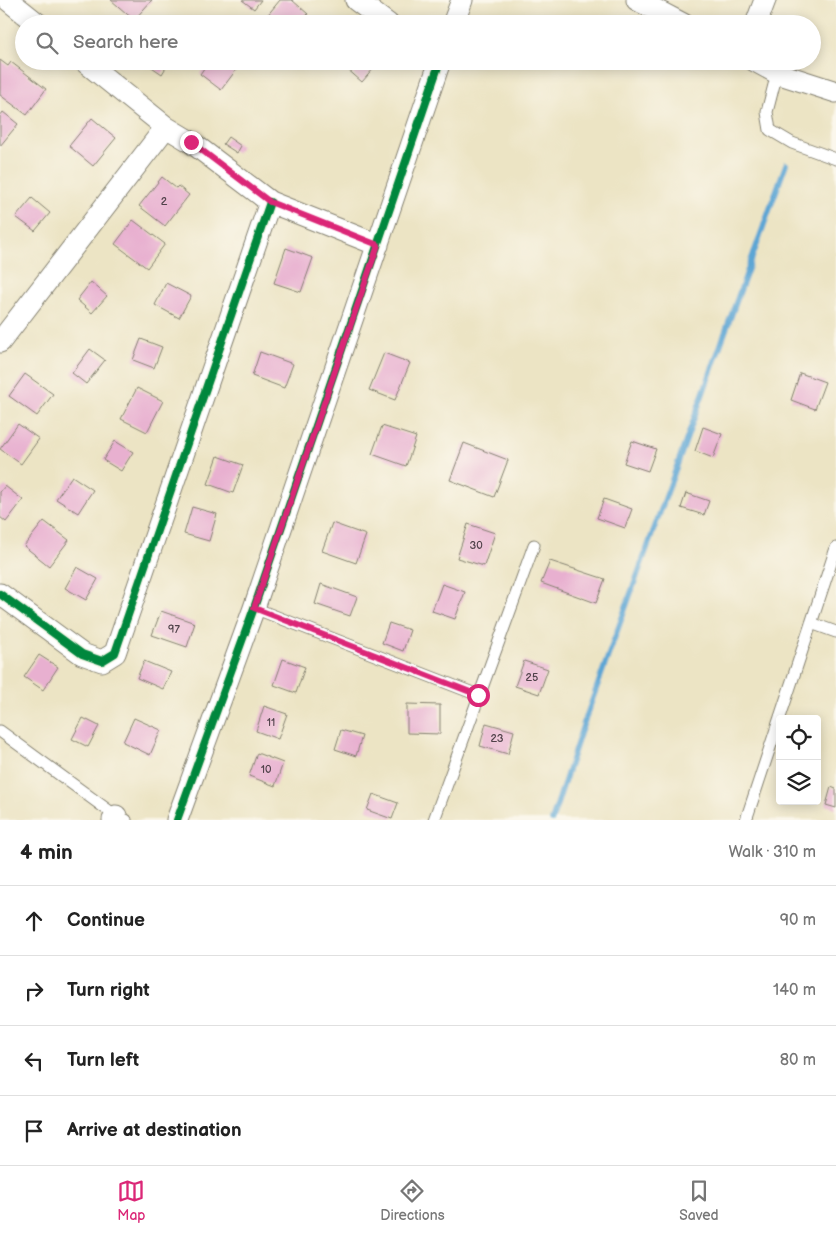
<!DOCTYPE html>
<meta charset="utf-8">
<style>
body{margin:0;font-family:"Balsamiq Sans",sans-serif;background:#f2f2f2;color:#222}
.controls{position:absolute;right:15px;bottom:15px;display:grid;overflow:hidden;border-radius:5px;box-shadow:0 2px 12px #0003}
.controls button{width:45px;height:45px;display:grid;place-items:center;padding:0;border:0;border-bottom:1px solid #e0e0e0;background:#fff;color:#222;font:25px sans-serif}
.stop{position:absolute;width:15px;height:15px;margin:-11px;border:4px solid #db2777;border-radius:50%;background:#fff}
.stop.end{background:#db2777;border-color:#fff;box-shadow:0 1px 5px #0008}
.list{margin:0;padding:0;list-style:none}
h2{display:flex;justify-content:space-between;align-items:center;height:65px;margin:0;padding:0 20px;font-size:21px}
h2 small{font-size:16px;font-weight:400;color:#767676}
.list li{display:grid;grid-template-columns:32px 1fr auto;gap:15px;align-items:center;box-sizing:border-box;height:70px;padding:0 20px;border-top:1px solid #e0e0e0}
.list b{display:block;font-size:19px;white-space:nowrap}
.list em{font-size:16px;font-style:normal;color:#767676}
.icon{flex:none;width:28px;height:28px;fill:none;stroke:currentColor;stroke-width:2;stroke-linecap:round;stroke-linejoin:round}
.map{position:relative;flex:none;width:836px;height:820px;overflow:hidden}
.search{position:absolute;background:#fff;box-shadow:0 2px 12px #0003;left:15px;right:15px;top:15px;height:55px;display:flex;align-items:center;gap:12px;box-sizing:border-box;padding:0 18px;border-radius:28px;color:#767676;font-size:19px}
.sheet{height:345px;background:#fff}
nav{display:flex;justify-content:space-around;align-items:center;box-sizing:border-box;height:70px;border-top:1px solid #e0e0e0;background:#fff;font-size:14px;color:#767676}
nav a{display:grid;justify-items:center;gap:2px}
nav .on{color:#db2777}
.map>svg:first-child{display:block}
.lines{fill:none;stroke-linecap:round;stroke-linejoin:round}
.stream{stroke:#5da6d4;stroke-width:5.5}
.building{fill:#e8b0d0}
.lane-casing{stroke:#848070;stroke-width:13}
.street-casing{stroke:#848070;stroke-width:23}
.lane{stroke:#fff;stroke-width:11}
.street{stroke:#fff;stroke-width:21}
.cycleway-casing{stroke:#fbf7ec;stroke-width:11}
.cycleway{stroke:#00873e;stroke-width:8}
.route{stroke:#db2777;stroke-width:6}
.labels{text-anchor:middle;stroke-width:5;stroke-linejoin:round;paint-order:stroke}
.number-label{font-size:11px;fill:#4f4149}
</style>
<div class="map">
<svg width="836" height="820" viewBox="0 0 836 820">
<rect width="100%" height="100%" fill="#fbf7ec"/>
<filter id="ink" filterUnits="userSpaceOnUse"><feTurbulence type="fractalNoise" baseFrequency=".02" numOctaves="2"/><feDisplacementMap in="SourceGraphic" scale="10" xChannelSelector="R" yChannelSelector="G"/><feConvolveMatrix kernelMatrix="1 2 1 2 8 2 1 2 1" color-interpolation-filters="sRGB"/></filter>
<filter id="wash" filterUnits="userSpaceOnUse"><feTurbulence type="fractalNoise" baseFrequency=".0096" numOctaves="4" result="noise"/><feDisplacementMap in="SourceGraphic" scale="20" xChannelSelector="R" yChannelSelector="G"/><feGaussianBlur stdDeviation="1.12" result="paint"/><feColorMatrix in="noise" values="0 0 0 0 0 0 0 0 0 0 0 0 0 0 0 0 0 1.4 0 .05"/><feComposite in="paint" operator="in"/></filter>
<g filter="url(#wash)">
<rect width="100%" height="100%" fill="#ece4c4"/>
<g class="lines">
<path class="stream" d="M552,820l29,-89 205,-567"/>
</g>
<g id="blocks">
<path class="building" d="M111,0h41l-18,20z
M242,0h19l-7,9z
M280,0h12l16,14 -9,10h-26l-7,-7z
M0,60l8,6 3,-4 35,27 -19,26 -27,-20z
M143,61h27l-8,13z
M209,61h15l12,9 -15,20 -21,-16z
M338,61h42l-18,21z
M3,112l15,12 -18,22v-30z
M92,118l24,20 -23,28 -24,-20z
M228,137l13,9 -4,7 -14,-9z
M162,177l14,11 2,-2 11,9 -24,31 -26,-20z
M32,198l18,15 -15,18 -19,-14z
M133,220l32,24 -18,24 -32,-24z
M286,248l27,10 -12,34 -27,-9z
M91,282l16,14 -15,17 -15,-13z
M166,283l25,13 -12,22 -24,-13z
M141,339l21,8 -8,21 -21,-8z
M90,349l15,11 -19,24 -14,-11z
M260,352l33,12 -9,24 -32,-12z
M384,353l26,10 -15,37 -26,-10z
M800,373l25,9 -10,27 -24,-9z
M25,374l28,20 -16,22 -28,-20z
M137,388l26,13 -16,31 -26,-13z
M18,424l21,15 -18,25 -21,-15z
M382,426l34,11 -10,29 -34,-12z
M703,427l19,7 -9,24 -18,-7z
M115,441l18,11 -12,19 -18,-11z
M632,441l24,8 -8,22 -24,-8z
M464,443l44,17 -14,37 -44,-17z
M218,456l25,9 -10,28 -25,-9z
M72,476l21,14 -15,23 -22,-14z
M5,486l18,14 -17,22 -6,-5v-25z
M686,493l23,8 -5,14 -23,-7z
M604,499l28,10 -7,19 -28,-10z
M192,507l25,7 -8,27 -25,-7z
M44,521l25,19 -20,26 -25,-20z
M332,523l34,12 -10,28 -34,-12z
M468,524l27,9 -11,33 -27,-8z
M550,561l55,18 -9,24 -55,-20z
M77,567l21,12 -12,21 -21,-12z
M321,584l36,13 -7,19 -35,-12z
M442,584l23,8 -10,27 -23,-8z
M161,611l34,12 -8,24 -35,-12z
M389,623l21,7 -7,21 -21,-8z
M39,655l19,12 -15,23 -19,-13z
M283,659l22,8 -9,26 -22,-8z
M144,661l27,11 -8,17 -26,-11z
M524,661l24,8 -9,25 -24,-8z
M407,704l33,1v29l-33,-1z
M264,706l23,8 -9,25 -22,-8z
M83,718l16,8 -11,21 -16,-8z
M134,718l27,12 -11,25 -27,-13z
M486,723l28,8 -6,23 -28,-8z
M341,730l21,6 -6,20 -21,-7z
M257,753l26,10 -8,23 -26,-10z
M831,787l5,2v19l-10,-3z
M373,794l25,9 -6,16 -25,-9z"/>
</g>
</g>
<g filter="url(#ink)">
<use href="#blocks" fill-opacity="0" stroke="#848070" stroke-width="1"/>
<g class="lines">
<g class="lane-casing">
<path id="lane" d="M777,73l-10,39 3,18 22,13 44,16
M254,608l224,87
M811,623l25,9
M0,731l116,85 10,4
M434,820l100,-275
M746,820l90,-272"/>
</g>
<g class="street-casing">
<path id="street" d="M8,0l30,24
M356,0l32,24
M637,0l46,24
M453,24l9,-24
M756,24l9,-24
M84,61l82,66 25,15 79,60 108,43
M755,61l22,12 59,19
M0,342l166,-215
M0,594l82,60 20,7 13,-8 155,-451
M113,820l3,-4
M177,820l77,-212 186,-547"/>
</g>
<use href="#lane" class="lane"/>
<use href="#street" class="street"/>
<g class="cycleway-casing">
<path id="cycleway" d="M0,594l82,60 20,7 13,-8 155,-451
M177,820l77,-212 186,-547"/>
</g>
<use href="#cycleway" class="cycleway"/>
</g>
</g>
<g class="lines" filter="url(#ink)">
<path class="route" d="M191,142l79,60 108,43 -124,363 224,87"/>
</g>
<g class="labels">
<g class="number-label">
<text x="164" y="205">2</text>
<text x="476" y="549">30</text>
<text x="174" y="633">97</text>
<text x="532" y="681">25</text>
<text x="271" y="726">11</text>
<text x="497" y="742">23</text>
<text x="266" y="773">10</text>
</g>
</g>
</svg>
<div class="controls">
<button><svg class="icon" aria-label="locate" viewBox="0 0 24 24"><circle cx="12" cy="12" r="6"/><path d="M12 2v4M12 18v4M2 12h4M18 12h4"/></svg></button>
<button><svg class="icon" aria-label="layers" viewBox="0 0 24 24"><path d="M12 4l9 5-9 5-9-5zM3 14l9 5 9-5"/></svg></button>
</div>
<div class="stop" style="left:478px;top:695px"></div>
<div class="stop end" style="left:191px;top:142px"></div>
<div class="search"><svg class="icon" aria-label="search" viewBox="0 0 24 24"><circle cx="10" cy="10" r="6"/><path d="M15 15l6 6"/></svg>Search here</div>
</div>
<section class="sheet">
<h2>4 min<small>Walk · 310 m</small></h2>
<ul class="list">
<li><svg class="icon" aria-label="ahead" viewBox="0 0 24 24"><path d="M12 20V5M6 11l6-6 6 6"/></svg><div><b>Continue</b></div><em>90 m</em></li>
<li><svg class="icon" aria-label="right" viewBox="0 0 24 24"><path d="M7 20v-9h11M14 6l5 5-5 5"/></svg><div><b>Turn right</b></div><em>140 m</em></li>
<li><svg class="icon" aria-label="left" viewBox="0 0 24 24"><path d="M17 20v-9H6M10 6l-5 5 5 5"/></svg><div><b>Turn left</b></div><em>80 m</em></li>
<li><svg class="icon" aria-label="arrive" viewBox="0 0 24 24"><path d="M6 21V4h12l-3 4 3 4H6"/></svg><div><b>Arrive at destination</b></div></li>
</ul>
</section>
<nav>
<a class="on"><svg class="icon" aria-label="map" viewBox="0 0 24 24"><path d="M3 6l6-2 6 2 6-2v14l-6 2-6-2-6 2zM9 4v14M15 6v14"/></svg>Map</a>
<a><svg class="icon" aria-label="directions" viewBox="0 0 24 24"><path d="M12 3l9 9-9 9-9-9zM9 14v-3h6M13 9l2 2-2 2"/></svg>Directions</a>
<a><svg class="icon" aria-label="saved" viewBox="0 0 24 24"><path d="M7 4h10v16l-5-4-5 4z"/></svg>Saved</a>
</nav>
